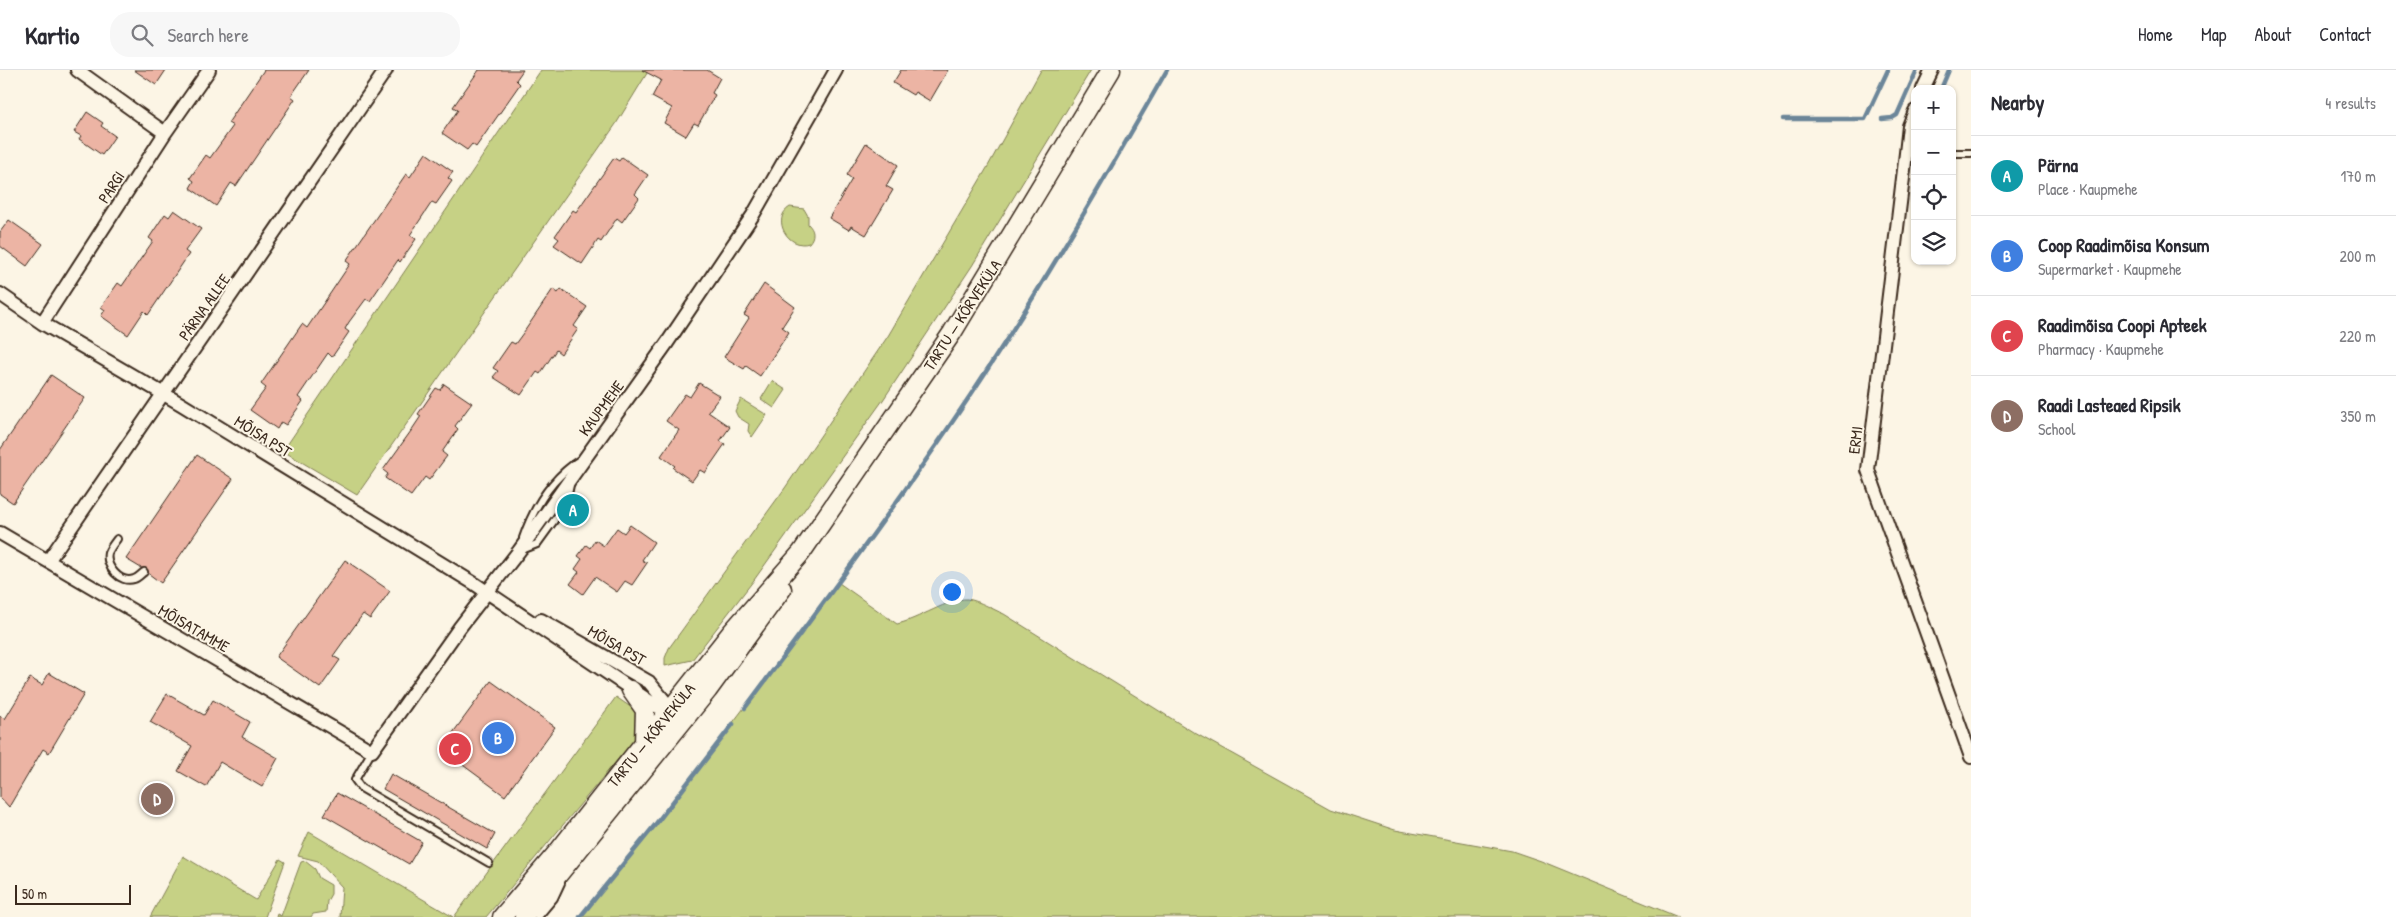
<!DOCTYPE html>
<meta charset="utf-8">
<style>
body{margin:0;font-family:"Patrick Hand",sans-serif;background:#f7f7f7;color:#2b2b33}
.controls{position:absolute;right:15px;top:15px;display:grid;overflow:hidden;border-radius:10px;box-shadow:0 1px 4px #0004}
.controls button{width:45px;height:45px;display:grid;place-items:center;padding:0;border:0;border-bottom:1px solid #e1e1e2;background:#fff;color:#2b2b33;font:25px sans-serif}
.scale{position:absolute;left:15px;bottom:12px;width:116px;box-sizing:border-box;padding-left:5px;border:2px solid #3b2a1e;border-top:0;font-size:14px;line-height:18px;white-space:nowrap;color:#3b2a1e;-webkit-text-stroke:4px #fcf5e5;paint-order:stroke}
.you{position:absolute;left:951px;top:521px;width:18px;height:18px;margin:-12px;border:4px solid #fff;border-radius:50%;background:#1a73e8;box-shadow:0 0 0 8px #1a73e833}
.badge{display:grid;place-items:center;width:32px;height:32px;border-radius:50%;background:#0b8043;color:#fff;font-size:16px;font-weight:700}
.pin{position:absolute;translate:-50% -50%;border:2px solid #fff;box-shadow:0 1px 5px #0006}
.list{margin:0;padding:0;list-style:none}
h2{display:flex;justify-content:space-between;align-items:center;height:65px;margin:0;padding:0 20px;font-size:21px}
h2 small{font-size:16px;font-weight:400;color:#7c7c81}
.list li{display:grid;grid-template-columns:32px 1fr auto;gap:15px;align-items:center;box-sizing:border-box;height:80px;padding:0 20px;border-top:1px solid #e1e1e2}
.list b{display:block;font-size:19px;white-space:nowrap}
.list p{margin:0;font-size:16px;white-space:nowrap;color:#7c7c81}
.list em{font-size:16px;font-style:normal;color:#7c7c81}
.icon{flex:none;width:28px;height:28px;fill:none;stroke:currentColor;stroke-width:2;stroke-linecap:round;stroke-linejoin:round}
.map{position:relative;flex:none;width:1971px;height:847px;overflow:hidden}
header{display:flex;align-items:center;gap:30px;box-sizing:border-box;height:70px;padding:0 25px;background:#fff;border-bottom:1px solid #e1e1e2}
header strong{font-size:24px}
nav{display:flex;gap:28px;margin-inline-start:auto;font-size:18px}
.search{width:350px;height:45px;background:#f7f7f7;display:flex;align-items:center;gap:12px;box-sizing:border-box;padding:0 18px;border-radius:20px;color:#7c7c81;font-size:19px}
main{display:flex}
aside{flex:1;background:#fff}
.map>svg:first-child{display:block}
.green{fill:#c6d185;stroke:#807e52}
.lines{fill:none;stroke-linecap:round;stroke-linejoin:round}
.stream{stroke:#6c8699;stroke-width:4.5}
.building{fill:#ecb4a4;stroke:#3b2a1e}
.service-casing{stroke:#3b2a1e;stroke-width:10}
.minor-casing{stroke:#3b2a1e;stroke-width:16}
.secondary-casing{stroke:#3b2a1e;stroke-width:21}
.service{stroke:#fcf5e5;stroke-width:6}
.minor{stroke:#fcf5e5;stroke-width:12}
.secondary{stroke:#fcf5e5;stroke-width:18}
.labels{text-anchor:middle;stroke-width:4;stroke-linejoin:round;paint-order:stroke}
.street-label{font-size:16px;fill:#3b2a1e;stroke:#fcf5e5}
</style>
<header>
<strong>Kartio</strong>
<div class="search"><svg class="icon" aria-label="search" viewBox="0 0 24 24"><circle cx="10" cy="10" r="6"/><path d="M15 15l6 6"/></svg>Search here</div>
<nav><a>Home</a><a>Map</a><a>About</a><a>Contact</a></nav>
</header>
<main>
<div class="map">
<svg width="1971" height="847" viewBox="0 0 1971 847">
<rect width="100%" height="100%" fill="#fcf5e5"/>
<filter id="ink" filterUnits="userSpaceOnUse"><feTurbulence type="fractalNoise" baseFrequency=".02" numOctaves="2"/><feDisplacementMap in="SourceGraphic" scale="10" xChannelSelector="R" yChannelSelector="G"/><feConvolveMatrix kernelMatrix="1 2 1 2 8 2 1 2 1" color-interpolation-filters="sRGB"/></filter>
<g filter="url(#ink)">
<path class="green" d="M541,0h108l-33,54 -259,371 -74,-44z
M1041,0h50l-119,196 -89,134 -129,180 -62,80 -27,6v-8l4,-10 116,-160 103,-152 99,-168z
M790,137l14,2 4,7v8c6,6 7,12 1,19 -20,7 -39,-24 -19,-36z
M772,311l14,9 -12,18 -13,-9z
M741,329l26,16 -15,22 -4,-6 1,-7 -11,-7 -3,-6z
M839,513l58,41c20,-4 53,-26 70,-25 13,2 25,10 37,15l189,118 138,77 64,21 117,21 29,10 137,56h-1098l75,-92z
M616,627l19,13 4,17 -5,13 -148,177h-32z
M309,762l144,85h-113l2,-30 -24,-26 -20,-5z
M183,786l73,44 24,-41 5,3 -20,55h-115z
M305,791l10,8 4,9 12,7v9l-4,7 -1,11 -13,2 -2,3h-35l1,-3 4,2 20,-54z"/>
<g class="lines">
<path class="stream" d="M1941,19l8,-19
M1783,49h82l23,-49
M1882,49l10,-1 5,-3 20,-45
M745,638c71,-95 141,-189 208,-287 77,-113 146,-232 214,-351
M580,847l75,-92 78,-101"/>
</g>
<path class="building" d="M134,0h32l-10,15z
M264,0h45l-18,26 4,3 -59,87 -5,-3 -15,23 -26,-18 4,-7 -4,-3 16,-23 4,3 23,-32 -5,-3z
M479,0h44l-7,10 4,4 -44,63 -4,-3 -5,6 -25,-17 16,-23 -5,-3z
M642,0h65l13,8 -8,15 3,2 -17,30 -4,-2 -8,13 -22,-13 8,-15 -20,-11 9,-17z
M901,0h47l-18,31 -15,-9 -2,3 -20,-12z
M87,42l16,11 -2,3 14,10 -13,19 -23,-16 2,-3 -7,-4z
M866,73l32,22 -12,21 7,4 -27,45 -15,-9 -2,4 -20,-12 23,-39 -5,-4z
M426,83l27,19 -5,6 4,3 -16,23 -4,-2 -22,33 6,4 -16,23 -2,-2 -28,41 -4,-2 -17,23 -4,7 4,3 -17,25 -4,-4 -30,44 5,4 -17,24 -5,-3 -4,7 -27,-19 16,-22 -5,-4 41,-60 5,4 43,-64 -4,-3 60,-87 4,3z
M622,87l26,18 -13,19 4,4 -17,24 -5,-4 -16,24 -3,-2 -16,24 -28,-19 5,-6 -4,-3 18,-26 3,2 38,-54 5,3z
M174,140l27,19 -16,22 4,3 -41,61 -4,-4 -16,24 -27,-19 4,-6 -4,-3 17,-24 4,3 31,-45 -4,-3 16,-24 4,3z
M9,150l34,24 -16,22 -27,-20v-14z
M764,214l31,23 -13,20 7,5 -29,44 -14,-10 -2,3 -20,-12 25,-39 -5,-3z
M553,219l5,4 3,-4 26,18 -13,19 4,3 -17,25 -5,-4 -16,24 -3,-2 -16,23 -28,-18 5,-6 -5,-3 18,-26 4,2 11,-15z
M51,305l34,23 -72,105 -13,-9v-44z
M699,313l21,13 -12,16 22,15 -10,14 5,3 -20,29 -5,-3 -8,11 -19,-13 2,-2 -14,-10 18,-26 -13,-9 19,-27 5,3z
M444,314l28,19 -17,23 3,3 -16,23 5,4 -18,24 -4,-3 -14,19 -26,-18 3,-4 -5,-4 28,-39 10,-15 -3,-2 18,-26 4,2z
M197,385l36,24 -72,104 -12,-9 -3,-6h-5l-15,-9z
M630,455l24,17 -12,18 5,3 -15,22 -7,-4 -8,11 -22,-15 -12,17 -13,-10 9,-12 -4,-3 7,-10 -4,-3 8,-11 4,3 5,-8 9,6 13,-18 7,5z
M345,490l45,31 -20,28 -7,-5 -30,42 7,4 -20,28 -44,-31z
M49,603l35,21 -35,59 -6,-4 -34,58 -9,-10v-81l5,3 25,-41 12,7z
M491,611l64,46 -50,69 -64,-47z
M167,624l37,21 9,-15 37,22 -8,15 36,21 -16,29 -42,-25 -14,25 -28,-16 14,-25 -42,-24z
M391,704l104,60 -8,15 -104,-60z
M337,723l85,49 -13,22 -85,-49z"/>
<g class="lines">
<g class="service-casing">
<path id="service" d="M1952,83h19
M523,468c11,-32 30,-61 58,-79
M117,469c-3,4 -7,9 -9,14 -3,13 12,31 26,26 4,-1 7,-5 10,-7
M522,480l15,-6 29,-40 4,-19
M372,681l-17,29 6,8 128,75
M538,847l16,-19 7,-15"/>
</g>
<g class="minor-casing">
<path id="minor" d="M77,0l88,63
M1923,19l9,-19
M1915,41l-6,15 -3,27 -38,317 103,287
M0,224l42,29 139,81 294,180 183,123 14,3
M42,253l123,-190 44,-63
M0,463l372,218 88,-124 59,-76 148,-208 86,-128 83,-145
M48,491l338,-491
M541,550l108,62 24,29"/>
</g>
<g class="secondary-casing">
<path id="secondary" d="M631,620l14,20 -1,33
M502,847l58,-68 170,-215 71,-81 151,-220 159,-263
M524,847l184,-227 74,-101"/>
</g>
<use href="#service" class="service"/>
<use href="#minor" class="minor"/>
<use href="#secondary" class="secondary"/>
</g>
</g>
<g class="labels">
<g class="street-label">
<text transform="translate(111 117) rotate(-57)" y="6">PARGI</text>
<text transform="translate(204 237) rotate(-55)" y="6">PÄRNA ALLEE</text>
<text transform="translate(962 245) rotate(-57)" y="6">TARTU — KÕRVEKÜLA</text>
<text transform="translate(601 338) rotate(-54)" y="6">KAUPMEHE</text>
<text transform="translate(263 366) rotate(32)" y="6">MÕISA PST</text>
<text transform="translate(1855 370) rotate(-83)" y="6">ERMI</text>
<text transform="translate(194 558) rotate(30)" y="6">MÕISATAMME</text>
<text transform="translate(617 575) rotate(30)" y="6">MÕISA PST</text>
<text transform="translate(651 665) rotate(-51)" y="6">TARTU — KÕRVEKÜLA</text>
</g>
</g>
</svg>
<div class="controls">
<button>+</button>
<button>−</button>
<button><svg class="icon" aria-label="locate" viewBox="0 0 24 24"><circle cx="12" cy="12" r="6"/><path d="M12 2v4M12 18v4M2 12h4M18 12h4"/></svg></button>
<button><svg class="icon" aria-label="layers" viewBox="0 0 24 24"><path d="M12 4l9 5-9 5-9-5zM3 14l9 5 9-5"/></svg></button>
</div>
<div class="scale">50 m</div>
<div class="you"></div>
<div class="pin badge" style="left:573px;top:440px;background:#0f9aa8">A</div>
<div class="pin badge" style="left:498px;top:668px;background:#3f7fe0">B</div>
<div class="pin badge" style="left:455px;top:679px;background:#e0444e">C</div>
<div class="pin badge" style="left:157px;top:729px;background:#8d6e63">D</div>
</div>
<aside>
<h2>Nearby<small>4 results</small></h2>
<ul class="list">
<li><span class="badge" style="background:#0f9aa8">A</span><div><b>Pärna</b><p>Place · Kaupmehe</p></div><em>170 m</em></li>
<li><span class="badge" style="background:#3f7fe0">B</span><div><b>Coop Raadimõisa Konsum</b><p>Supermarket · Kaupmehe</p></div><em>200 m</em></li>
<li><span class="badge" style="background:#e0444e">C</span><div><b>Raadimõisa Coopi Apteek</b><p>Pharmacy · Kaupmehe</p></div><em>220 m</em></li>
<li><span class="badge" style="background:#8d6e63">D</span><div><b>Raadi Lasteaed Ripsik</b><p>School</p></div><em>350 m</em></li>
</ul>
</aside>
</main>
